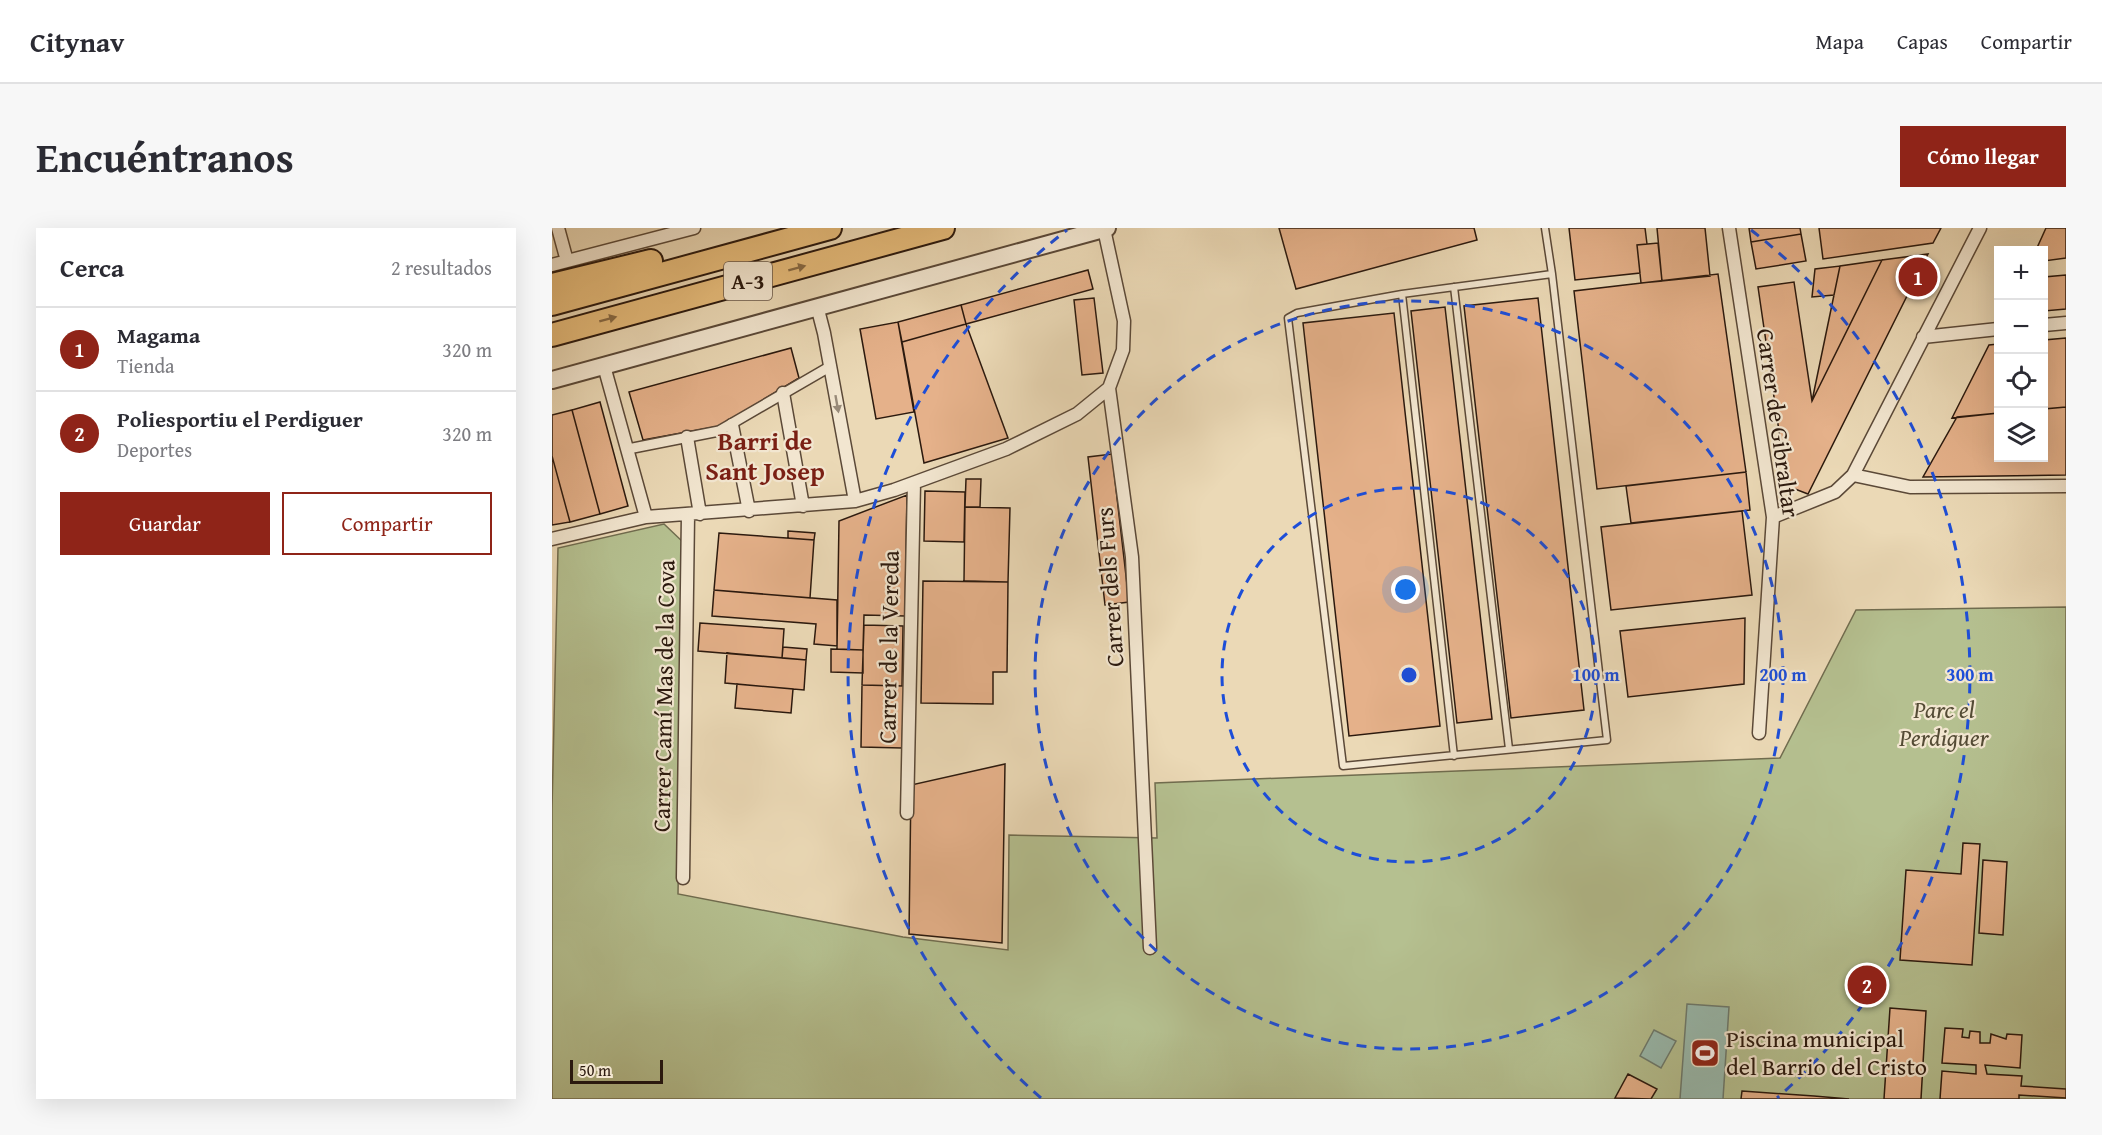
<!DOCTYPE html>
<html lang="es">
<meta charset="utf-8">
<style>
body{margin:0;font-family:"Gentium Book Plus",serif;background:#f7f7f7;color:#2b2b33}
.controls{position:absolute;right:18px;top:18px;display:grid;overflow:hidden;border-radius:0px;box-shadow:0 6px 24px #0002}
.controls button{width:54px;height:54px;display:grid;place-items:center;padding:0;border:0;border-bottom:2px solid #e1e1e2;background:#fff;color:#2b2b33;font:30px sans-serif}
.scale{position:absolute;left:18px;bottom:15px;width:93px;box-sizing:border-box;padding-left:6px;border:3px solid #2b190e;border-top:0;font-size:16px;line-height:21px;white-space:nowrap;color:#2b190e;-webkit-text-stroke:4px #f2e6d0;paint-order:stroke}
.you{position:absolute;left:854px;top:362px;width:21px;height:21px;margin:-15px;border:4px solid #fff;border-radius:50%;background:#1a73e8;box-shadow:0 0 0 9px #1a73e833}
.badge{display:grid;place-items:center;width:39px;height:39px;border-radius:50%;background:#8f2418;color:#fff;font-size:20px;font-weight:700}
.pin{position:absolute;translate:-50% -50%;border:3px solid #fff;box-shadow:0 2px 6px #0006}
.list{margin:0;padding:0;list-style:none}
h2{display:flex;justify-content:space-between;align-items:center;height:78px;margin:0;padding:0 24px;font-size:26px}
h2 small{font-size:20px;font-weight:400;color:#7c7c81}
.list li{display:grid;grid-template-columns:39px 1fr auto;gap:18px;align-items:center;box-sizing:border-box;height:84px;padding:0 24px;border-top:2px solid #e1e1e2}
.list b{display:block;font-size:22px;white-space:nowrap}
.list p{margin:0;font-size:20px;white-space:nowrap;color:#7c7c81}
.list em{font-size:20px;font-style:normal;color:#7c7c81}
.actions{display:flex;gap:12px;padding:18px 24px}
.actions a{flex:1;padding:14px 0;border:2px solid #8f2418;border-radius:0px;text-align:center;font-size:21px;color:#8f2418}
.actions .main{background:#8f2418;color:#fff}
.icon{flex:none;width:33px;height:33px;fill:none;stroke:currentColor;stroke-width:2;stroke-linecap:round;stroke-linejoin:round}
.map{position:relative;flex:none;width:1514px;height:871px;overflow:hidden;border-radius:0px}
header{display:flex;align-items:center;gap:36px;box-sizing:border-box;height:84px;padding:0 30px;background:#fff;border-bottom:2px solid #e1e1e2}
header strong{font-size:28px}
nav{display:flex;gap:33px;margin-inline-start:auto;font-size:21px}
.intro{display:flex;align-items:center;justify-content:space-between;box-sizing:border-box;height:144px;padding:0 36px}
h1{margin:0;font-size:42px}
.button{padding:15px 27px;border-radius:0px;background:#8f2418;color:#fff;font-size:21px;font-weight:700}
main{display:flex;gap:36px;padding:0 36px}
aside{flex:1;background:#fff;border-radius:0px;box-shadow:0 6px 24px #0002}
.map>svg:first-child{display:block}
.green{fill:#b5c090;stroke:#706c4f;stroke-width:1.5}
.water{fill:#98baae;stroke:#6c7a6e;stroke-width:1.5}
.building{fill:#e5b18a;stroke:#2b190e;stroke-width:1.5}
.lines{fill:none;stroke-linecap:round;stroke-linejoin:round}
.service-casing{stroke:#5b4938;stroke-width:9}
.pedestrian-casing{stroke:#5b4938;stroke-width:12}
.minor-casing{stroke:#5b4938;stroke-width:15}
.tertiary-casing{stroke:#5b4938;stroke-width:20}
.motorway-casing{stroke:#2b190e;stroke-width:26}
.service{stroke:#f2e6d0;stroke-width:6}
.pedestrian{stroke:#f2e6d0;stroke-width:9}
.minor{stroke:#f2e6d0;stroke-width:12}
.tertiary{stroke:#f2e6d0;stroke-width:16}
.motorway{stroke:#e6bc7b;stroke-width:22}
.oneway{fill:#886a44}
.oneway2{fill:#988a79}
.ring{fill:none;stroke:#1d4ed8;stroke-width:3;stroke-dasharray:10 8}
.labels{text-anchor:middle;stroke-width:4.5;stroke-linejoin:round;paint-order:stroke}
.shield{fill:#f2e6d0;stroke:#675648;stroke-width:1.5}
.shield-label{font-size:22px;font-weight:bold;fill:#2b190e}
.street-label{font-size:24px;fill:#2b190e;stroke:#f2e6d0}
.park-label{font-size:24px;font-style:italic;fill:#544b35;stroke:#f2e6d0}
.poi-label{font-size:24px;fill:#2b190e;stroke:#f2e6d0;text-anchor:start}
.neighbourhood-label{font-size:26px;font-weight:bold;fill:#7a1f14;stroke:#f2e6d0}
.centre{fill:#1d4ed8;stroke:#f2e6d0;stroke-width:3}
.ring-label{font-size:18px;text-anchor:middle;font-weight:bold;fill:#1d4ed8;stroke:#f2e6d0;stroke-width:4.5;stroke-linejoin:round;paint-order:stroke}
</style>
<header>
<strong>Citynav</strong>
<nav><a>Mapa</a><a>Capas</a><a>Compartir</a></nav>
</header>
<div class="intro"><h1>Encuéntranos</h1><a class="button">Cómo llegar</a></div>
<main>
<aside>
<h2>Cerca<small>2 resultados</small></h2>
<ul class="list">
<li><span class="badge">1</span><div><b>Magama</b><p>Tienda</p></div><em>320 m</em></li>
<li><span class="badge">2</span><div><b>Poliesportiu el Perdiguer</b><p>Deportes</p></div><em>320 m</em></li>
</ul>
<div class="actions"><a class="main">Guardar</a><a>Compartir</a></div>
</aside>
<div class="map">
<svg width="1514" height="871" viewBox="0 0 1514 871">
<rect width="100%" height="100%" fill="#ebd9b6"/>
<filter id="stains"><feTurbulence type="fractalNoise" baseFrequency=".00333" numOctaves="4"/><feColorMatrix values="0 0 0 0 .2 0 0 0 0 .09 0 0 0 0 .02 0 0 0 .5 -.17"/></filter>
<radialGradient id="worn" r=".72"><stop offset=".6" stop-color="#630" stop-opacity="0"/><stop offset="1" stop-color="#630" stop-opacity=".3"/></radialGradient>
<path class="green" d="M112,296l20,19 -6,351 225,43 105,13 1,-115 148,3 -2,-55 625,-25 76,-148 210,-3v492h-1514v-290l6,-261z"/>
<path class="water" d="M1135,776l42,3 -6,92h-43z
M1102,802l22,11 -15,27 -21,-12z"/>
<path class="building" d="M727,0h195l3,12 -181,49z
M1017,0h76l2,16 -10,1 3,28 -65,7z
M1105,0h48l5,48 -48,5z
M1197,0h51l1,6 -50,8z
M1267,0h122l-8,15 -110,16z
M1494,0h20v30l-22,3v-11h-8z
M1249,6l5,27 -50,8 -5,-27z
M1106,15l4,38 -21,2 -4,-38z
M1376,26l-120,240 -21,-8 -29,-199 36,-5 18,119 70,-141z
M1330,32l-70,141 28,-135z
M1288,38l-6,29 -22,2 3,-28z
M536,42l5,19 -127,35 -5,-19z
M1166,46l28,198 -149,17 -23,-198z
M1514,47v34l-22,2v-34z
M542,70l9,75 -21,2 -8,-75z
M986,70l46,412 -73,8 -47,-412z
M409,77l5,19 -64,18 -4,-20z
M893,79l47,412 -35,4 -46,-412z
M842,85l46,413 -91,10 -46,-413z
M346,94l16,90 -38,7 -16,-90z
M414,96l42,114 -84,25 -22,-121z
M1514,110v69l-22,2v-69z
M1446,116v69l-46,5 37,-73z
M239,120l8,30 -79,48 -77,14 -14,-48z
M48,174l28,104 -28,8 -28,-104z
M1514,179v68l-143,2 34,-60 41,-4v45h46v-49z
M20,182l28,104 -30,8 -18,-66v-41z
M560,226l17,148 -24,3 -17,-148z
M0,228l18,66 -18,3z
M1194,244l4,38 -119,13 -5,-37z
M414,251h15l-1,28h-15z
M373,263l40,1 -1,50 -40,-1z
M355,267l-2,121 -41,-1 -1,35 -26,-1 2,-128z
M413,279l45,1 -2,74 -44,-1z
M1190,283l10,84 -141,15 -10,-83z
M236,303l27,2 -1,7 -26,-2z
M167,305l95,7 -4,58 -96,-8z
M371,353l85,1 -1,90h-14v32l-72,-1z
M162,362l123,10v46l-23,-2 2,-20 -104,-8z
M1193,390l-1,66 -116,13 -8,-66z
M148,395l84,6 -2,29 -84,-7z
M312,397l39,1 -1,60 -40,-1z
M231,419l24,2 -1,11 -24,-2z
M279,421l32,1v23l-32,-1z
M175,425l79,7 -2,30 -79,-7z
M185,456l56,5 -2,24 -56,-5z
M310,457l42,1 -2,62 -41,-1z
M453,536l-3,179 -93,-9 2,-149z
M1411,615l17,1 -8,121 -72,-5 6,-90 55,4z
M1431,632l24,2 -4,73 -24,-2z
M1338,780l36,3 -5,88h-37z
M1393,800l18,1 -1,8 7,1 1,-7 10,1v11h10l1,-9 15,5 1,-5 15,1 -2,33 -35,-3 2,9 35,2 -1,10 45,3v9l-47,-3v4h-79l2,-28 34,3v-9l-34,-2z
M1076,846l29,15 -6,10 -36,-1z
M1190,863l72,5 35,3h-108z"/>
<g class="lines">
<g class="service-casing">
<path id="service" d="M993,0l7,46 55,466 -264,26 -55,-448 9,-5 105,-19 150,-20
M902,59l55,462
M850,66l52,462"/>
</g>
<g class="pedestrian-casing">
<path id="pedestrian" d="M76,221l91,-18 112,-65"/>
</g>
<g class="minor-casing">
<path id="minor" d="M6,0l9,33
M1177,0l44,289 -14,216
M552,1l20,92 -1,29 -14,38 23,169 18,391
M0,37l142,-37
M265,78l7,27 31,168
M1492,97l22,-2
M1371,109l75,-8
M52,138l42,151
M231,165l20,113
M180,197l17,86
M135,209l13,77
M1301,247l57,12 156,-1
M1221,289l62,-25 18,-17 127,-247
M0,311l94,-22 209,-16 39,-11 112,-41 71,-35 32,-26
M355,585l7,-330
M131,650l5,-363"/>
</g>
<g class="tertiary-casing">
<path id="tertiary" d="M0,152l555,-152"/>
</g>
<g class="motorway-casing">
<path id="motorway" d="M0,57l99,-24
M0,76l278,-76
M0,107l391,-107"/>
</g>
<use href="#service" class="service"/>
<use href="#pedestrian" class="pedestrian"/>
<use href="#minor" class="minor"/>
<use href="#tertiary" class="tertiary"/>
<use href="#motorway" class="motorway"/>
</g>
<defs><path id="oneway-solid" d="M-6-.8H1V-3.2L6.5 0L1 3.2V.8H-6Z" transform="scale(1.5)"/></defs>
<g class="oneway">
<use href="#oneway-solid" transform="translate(245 40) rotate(-15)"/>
<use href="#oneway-solid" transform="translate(56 91) rotate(-15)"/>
</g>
<use class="oneway2" href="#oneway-solid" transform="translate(285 176) rotate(80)"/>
<g class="ring">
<circle cx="857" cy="447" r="187"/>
<circle cx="857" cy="447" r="374"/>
<path d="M489 870A561 561 0 0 1 515 2M1199 2A561 561 0 0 1 1225 870"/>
</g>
<defs>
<g id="stadium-square" transform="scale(1.5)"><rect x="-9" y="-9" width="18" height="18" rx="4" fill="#8f2418" stroke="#f2e6d0"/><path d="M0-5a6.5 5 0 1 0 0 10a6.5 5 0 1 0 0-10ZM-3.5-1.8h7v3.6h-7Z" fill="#fff"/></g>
</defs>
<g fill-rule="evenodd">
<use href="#stadium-square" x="1153" y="825"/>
</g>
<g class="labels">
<rect class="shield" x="172" y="34" width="48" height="38" rx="4.5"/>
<g class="shield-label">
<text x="196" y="61">A-3</text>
</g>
<g class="street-label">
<text transform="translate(1226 195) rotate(82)" y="8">Carrer de Gibraltar</text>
<text transform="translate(558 359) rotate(-94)" y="8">Carrer dels Furs</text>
<text transform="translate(337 419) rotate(-89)" y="8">Carrer de la Vereda</text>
<text transform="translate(112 468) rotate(-89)" y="8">Carrer Camí Mas de la Cova</text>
</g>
<g class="park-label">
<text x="1392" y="490">Parc el<tspan x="1392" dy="28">Perdiguer</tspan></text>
</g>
<g class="poi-label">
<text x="1174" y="819">Piscina municipal<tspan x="1174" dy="28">del Barrio del Cristo</tspan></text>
</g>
<g class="neighbourhood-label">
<text x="213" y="222">Barri de<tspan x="213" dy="30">Sant Josep</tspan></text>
</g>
</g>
<circle cx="857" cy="447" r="9" class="centre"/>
<g class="ring-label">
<text x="1044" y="453">100 m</text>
<text x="1231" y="453">200 m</text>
<text x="1418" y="453">300 m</text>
</g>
<rect width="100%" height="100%" filter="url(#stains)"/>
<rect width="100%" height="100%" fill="url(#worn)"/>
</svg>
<div class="controls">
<button>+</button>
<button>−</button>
<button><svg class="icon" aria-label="locate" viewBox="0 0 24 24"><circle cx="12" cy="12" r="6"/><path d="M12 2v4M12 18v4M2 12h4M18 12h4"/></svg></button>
<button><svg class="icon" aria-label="layers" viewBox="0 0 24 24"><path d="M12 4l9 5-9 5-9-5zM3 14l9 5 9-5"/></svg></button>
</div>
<div class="scale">50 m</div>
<div class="you"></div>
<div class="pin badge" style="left:1366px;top:49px">1</div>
<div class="pin badge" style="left:1315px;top:757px">2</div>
</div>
</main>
